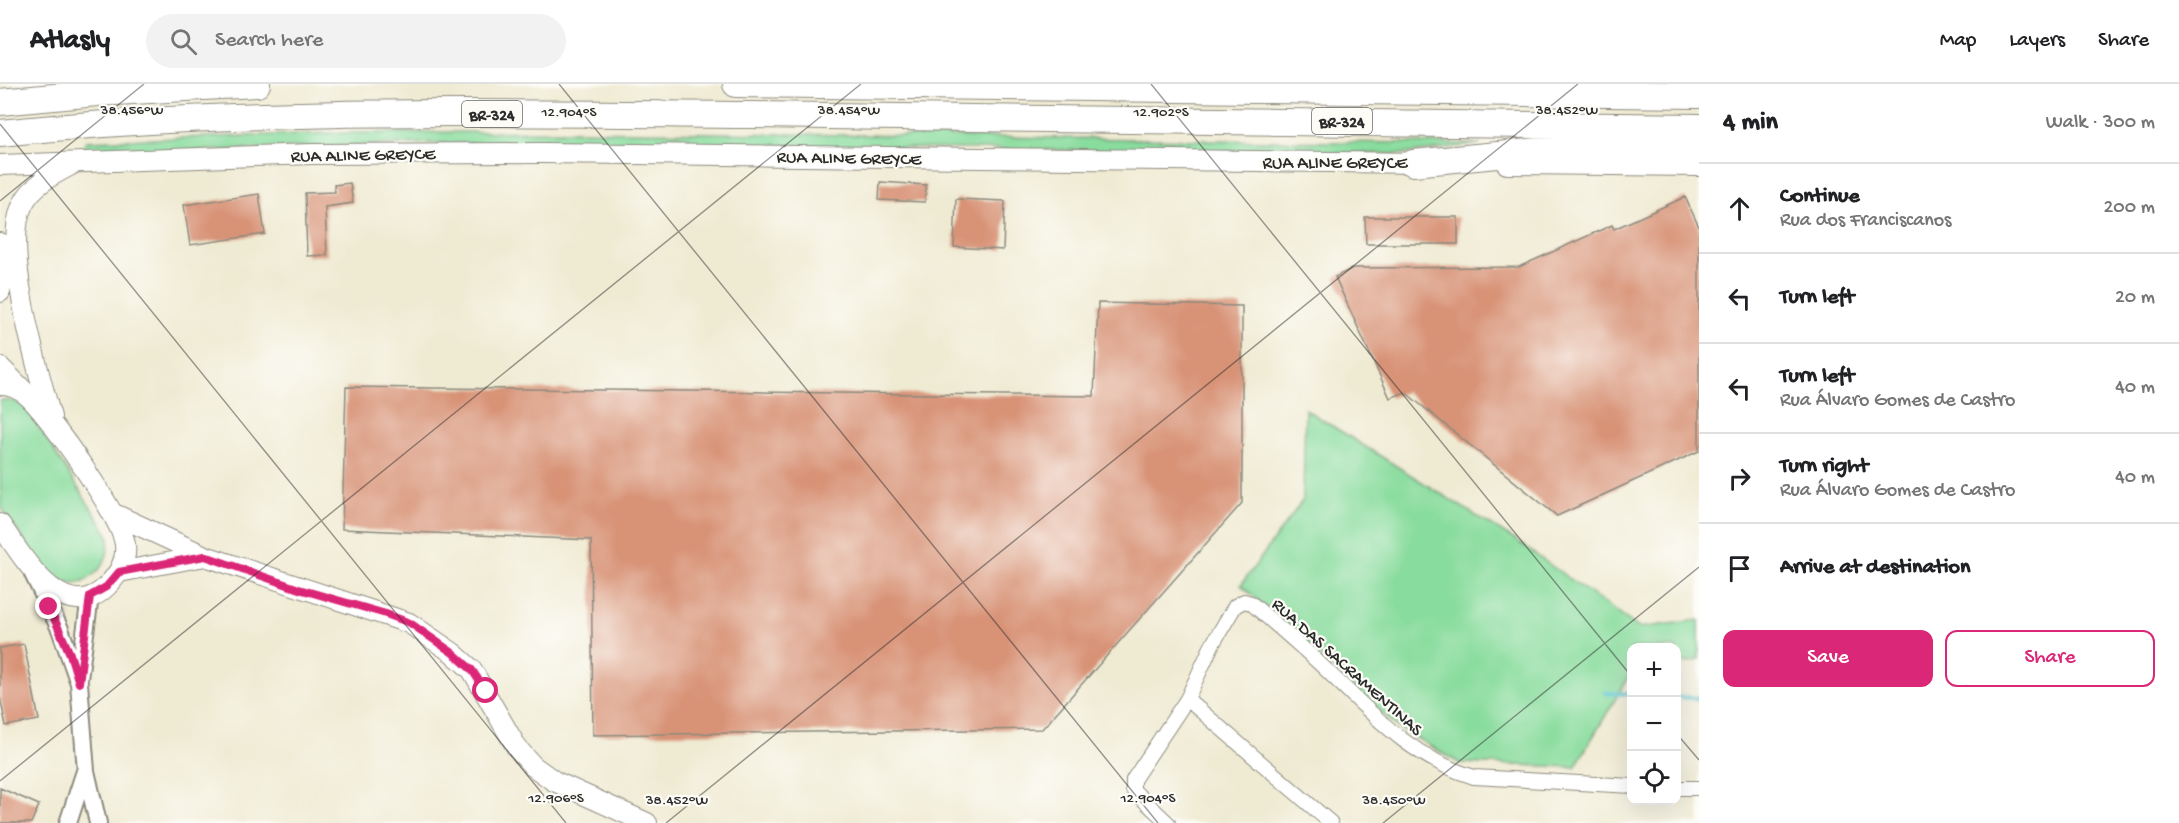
<!DOCTYPE html>
<meta charset="utf-8">
<style>
body{margin:0;font-family:"Gochi Hand",sans-serif;background:#f2f2f2;color:#202124}
.controls{position:absolute;right:18px;bottom:18px;display:grid;overflow:hidden;border-radius:12px;box-shadow:0 6px 24px #0002}
.controls button{width:54px;height:54px;display:grid;place-items:center;padding:0;border:0;border-bottom:2px solid #e0e0e0;background:#fff;color:#202124;font:30px sans-serif}
.stop{position:absolute;width:18px;height:18px;margin:-14px;border:4px solid #db2777;border-radius:50%;background:#fff}
.stop.end{background:#db2777;border-color:#fff;box-shadow:0 2px 6px #0008}
.list{margin:0;padding:0;list-style:none}
h2{display:flex;justify-content:space-between;align-items:center;height:78px;margin:0;padding:0 24px;font-size:26px}
h2 small{font-size:20px;font-weight:400;color:#757577}
.list li{display:grid;grid-template-columns:39px 1fr auto;gap:18px;align-items:center;box-sizing:border-box;height:90px;padding:0 24px;border-top:2px solid #e0e0e0}
.list b{display:block;font-size:22px;white-space:nowrap}
.list p{margin:0;font-size:20px;white-space:nowrap;color:#757577}
.list em{font-size:20px;font-style:normal;color:#757577}
.actions{display:flex;gap:12px;padding:18px 24px}
.actions a{flex:1;padding:14px 0;border:2px solid #db2777;border-radius:12px;text-align:center;font-size:21px;color:#db2777}
.actions .main{background:#db2777;color:#fff}
.icon{flex:none;width:33px;height:33px;fill:none;stroke:currentColor;stroke-width:2;stroke-linecap:round;stroke-linejoin:round}
.map{position:relative;flex:none;width:1699px;height:739px;overflow:hidden}
header{display:flex;align-items:center;gap:36px;box-sizing:border-box;height:84px;padding:0 30px;background:#fff;border-bottom:2px solid #e0e0e0}
header strong{font-size:28px}
nav{display:flex;gap:33px;margin-inline-start:auto;font-size:21px}
.search{width:420px;height:54px;background:#f2f2f2;display:flex;align-items:center;gap:15px;box-sizing:border-box;padding:0 21px;border-radius:33px;color:#757577;font-size:22px}
main{display:flex}
aside{flex:1;background:#fff}
.map>svg:first-child{display:block}
.green{fill:#88dc9d;stroke:#5a8464;stroke-width:1.5}
.lines{fill:none;stroke-linecap:round;stroke-linejoin:round}
.stream{stroke:#58c5d0;stroke-width:4.5}
.building{fill:#d89377}
.minor-casing{stroke:#8d8a7e;stroke-width:16}
.tertiary-casing{stroke:#8d8a7e;stroke-width:20}
.secondary-casing{stroke:#8d8a7e;stroke-width:22}
.motorway-casing{stroke:#8d8a7e;stroke-width:28}
.minor{stroke:#fff;stroke-width:14}
.tertiary{stroke:#fff;stroke-width:16}
.secondary{stroke:#fff;stroke-width:20}
.motorway{stroke:#fff;stroke-width:26}
.route{stroke:#db2777;stroke-width:8}
.ticks{fill:none;stroke:#2b2b2b;stroke-width:1.5;stroke-opacity:0.45}
.labels{text-anchor:middle;stroke-width:4.5;stroke-linejoin:round;paint-order:stroke}
.shield{fill:#fdfcf7;stroke:#6a6a68;stroke-width:1.5}
.shield-label{font-size:16px;font-weight:bold;fill:#2b2b2b}
.street-label{font-size:18px;fill:#2b2b2b;stroke:#fdfcf7}
.ticks-label{font-size:15px;text-anchor:middle;fill:#2b2b2b;stroke:#fdfcf7;stroke-width:4.5;stroke-linejoin:round;paint-order:stroke}
</style>
<header>
<strong>Atlasly</strong>
<div class="search"><svg class="icon" aria-label="search" viewBox="0 0 24 24"><circle cx="10" cy="10" r="6"/><path d="M15 15l6 6"/></svg>Search here</div>
<nav><a>Map</a><a>Layers</a><a>Share</a></nav>
</header>
<main>
<div class="map">
<svg width="1699" height="739" viewBox="0 0 1699 739">
<rect width="100%" height="100%" fill="#fdfcf7"/>
<filter id="ink" filterUnits="userSpaceOnUse"><feTurbulence type="fractalNoise" baseFrequency=".0167" numOctaves="2"/><feDisplacementMap in="SourceGraphic" scale="12" xChannelSelector="R" yChannelSelector="G"/><feConvolveMatrix kernelMatrix="1 2 1 2 8 2 1 2 1" color-interpolation-filters="sRGB"/></filter>
<filter id="wash" filterUnits="userSpaceOnUse"><feTurbulence type="fractalNoise" baseFrequency=".008" numOctaves="4" result="noise"/><feDisplacementMap in="SourceGraphic" scale="24" xChannelSelector="R" yChannelSelector="G"/><feGaussianBlur stdDeviation="1.35" result="paint"/><feColorMatrix in="noise" values="0 0 0 0 0 0 0 0 0 0 0 0 0 0 0 0 0 1.4 0 .05"/><feComposite in="paint" operator="in"/></filter>
<g filter="url(#wash)">
<rect width="100%" height="100%" fill="#efead2"/>
<path class="green" d="M573,47l908,13 -78,10 -968,-11 -345,11 -8,-5 4,-8 247,-8z
M0,316l14,1 13,8 82,127c0,17 -3,29 -17,40 -31,24 -59,-22 -73,-43 -6,-9 -14,-18 -18,-27 -1,-11 -1,-88 -1,-106z
M1305,325l210,131 124,88 60,-8v40l-22,4 -1,-16h-44l-1,25 -56,94 -116,-4 -60,-35 -158,-143 62,-85z"/>
<g class="lines">
<path class="stream" d="M1605,609l27,1
M1676,613l23,1"/>
</g>
<g id="blocks">
<path class="building" d="M880,98l46,3 -1,17 -46,-2z
M350,99l3,20 -28,4 2,48 -20,1 -2,-63 30,-1 -1,-7z
M259,110l6,40 -75,11 -6,-40z
M1685,113l14,30v224l-142,65 -152,-124 -15,6 -55,-121 18,-9 166,-1 93,-42 2,4z
M956,115l49,2 -2,49 -49,-3z
M1365,133h93v27h-92z
M1098,219l144,3v197l-200,226 -449,6 -2,-195 -249,-11 4,-142 748,9z
M24,560l15,76 -33,6 -6,-29v-49z
M0,704l39,17 -8,18h-31z"/>
</g>
</g>
<g filter="url(#ink)">
<use href="#blocks" fill-opacity="0" stroke="#8d8a7e" stroke-width="1.5"/>
<g class="lines">
<g class="minor-casing">
<path id="minor" d="M1187,615l144,124
M1676,704h23
M1168,739l-35,-33v-10l54,-81 25,-54 23,-39 9,-5 7,2c23,20 47,40 69,61 49,46 88,93 154,113l158,9"/>
</g>
<g class="tertiary-casing">
<path id="tertiary" d="M33,490l27,55 19,54 7,88 12,52
M79,595l11,-83
M68,739l17,-52"/>
</g>
<g class="secondary-casing">
<path id="secondary" d="M1507,80l192,2
M0,81l312,-11 229,-1 885,10
M0,159l4,19 -4,30
M0,283l24,24
M0,301c9,-1 22,5 29,12 21,20 94,121 96,148 2,16 -6,29 -17,40 -44,46 -87,-31 -108,-61
M51,333c-13,-46 -50,-171 -28,-213 10,-20 31,-30 50,-40
M112,429l93,43 204,67 44,30 19,17 45,78 16,18 21,15 93,42
M119,488l86,-16"/>
</g>
<g class="motorway-casing">
<path id="motorway" d="M736,0l963,11
M0,18l97,-9 160,-9
M0,49c250,-26 500,-20 751,-18 316,4 632,9 948,12
M1413,79l147,-14 139,-6"/>
</g>
<use href="#minor" class="minor"/>
<use href="#tertiary" class="tertiary"/>
<use href="#secondary" class="secondary"/>
<use href="#motorway" class="motorway"/>
</g>
</g>
<g class="lines" filter="url(#ink)">
<path class="route" d="M49,523l21,47 9,29 11,-87 16,-9 13,-15 86,-16 94,33 87,25 24,9 43,30 19,17 14,21"/>
</g>
<path class="ticks" d="M559,0l599,739M1151,0l481,593M0,40l566,699M0,117l144,-117M1676,649l23,27M0,697l861,-697M666,739l912,-739M1383,739l316,-256"/>
<g class="labels">
<g class="shield">
<rect x="462" y="17" width="60" height="26" rx="4.5"/>
<rect x="1312" y="24" width="60" height="26" rx="4.5"/>
</g>
<g class="shield-label">
<text x="492" y="36">BR-324</text>
<text x="1342" y="43">BR-324</text>
</g>
<g class="street-label">
<text transform="translate(363 70) rotate(-1)" y="6">RUA ALINE GREYCE</text>
<text transform="translate(849 73) rotate(1)" y="6">RUA ALINE GREYCE</text>
<text x="1335" y="84">RUA ALINE GREYCE</text>
<text transform="translate(1348 582) rotate(42)" y="6">RUA DAS SACRAMENTINAS</text>
</g>
</g>
<g class="ticks-label">
<text x="132" y="30">38.456°W</text>
<text x="1567" y="30">38.452°W</text>
<text x="849" y="30">38.454°W</text>
<text x="569" y="32">12.904°S</text>
<text x="1161" y="32">12.902°S</text>
<text x="556" y="718">12.906°S</text>
<text x="1148" y="718">12.904°S</text>
<text x="677" y="720">38.452°W</text>
<text x="1394" y="720">38.450°W</text>
</g>
</svg>
<div class="controls">
<button>+</button>
<button>−</button>
<button><svg class="icon" aria-label="locate" viewBox="0 0 24 24"><circle cx="12" cy="12" r="6"/><path d="M12 2v4M12 18v4M2 12h4M18 12h4"/></svg></button>
</div>
<div class="stop" style="left:486px;top:607px"></div>
<div class="stop end" style="left:49px;top:523px"></div>
</div>
<aside>
<h2>4 min<small>Walk · 300 m</small></h2>
<ul class="list">
<li><svg class="icon" aria-label="ahead" viewBox="0 0 24 24"><path d="M12 20V5M6 11l6-6 6 6"/></svg><div><b>Continue</b><p>Rua dos Franciscanos</p></div><em>200 m</em></li>
<li><svg class="icon" aria-label="left" viewBox="0 0 24 24"><path d="M17 20v-9H6M10 6l-5 5 5 5"/></svg><div><b>Turn left</b></div><em>20 m</em></li>
<li><svg class="icon" aria-label="left" viewBox="0 0 24 24"><path d="M17 20v-9H6M10 6l-5 5 5 5"/></svg><div><b>Turn left</b><p>Rua Álvaro Gomes de Castro</p></div><em>40 m</em></li>
<li><svg class="icon" aria-label="right" viewBox="0 0 24 24"><path d="M7 20v-9h11M14 6l5 5-5 5"/></svg><div><b>Turn right</b><p>Rua Álvaro Gomes de Castro</p></div><em>40 m</em></li>
<li><svg class="icon" aria-label="arrive" viewBox="0 0 24 24"><path d="M6 21V4h12l-3 4 3 4H6"/></svg><div><b>Arrive at destination</b></div></li>
</ul>
<div class="actions"><a class="main">Save</a><a>Share</a></div>
</aside>
</main>
